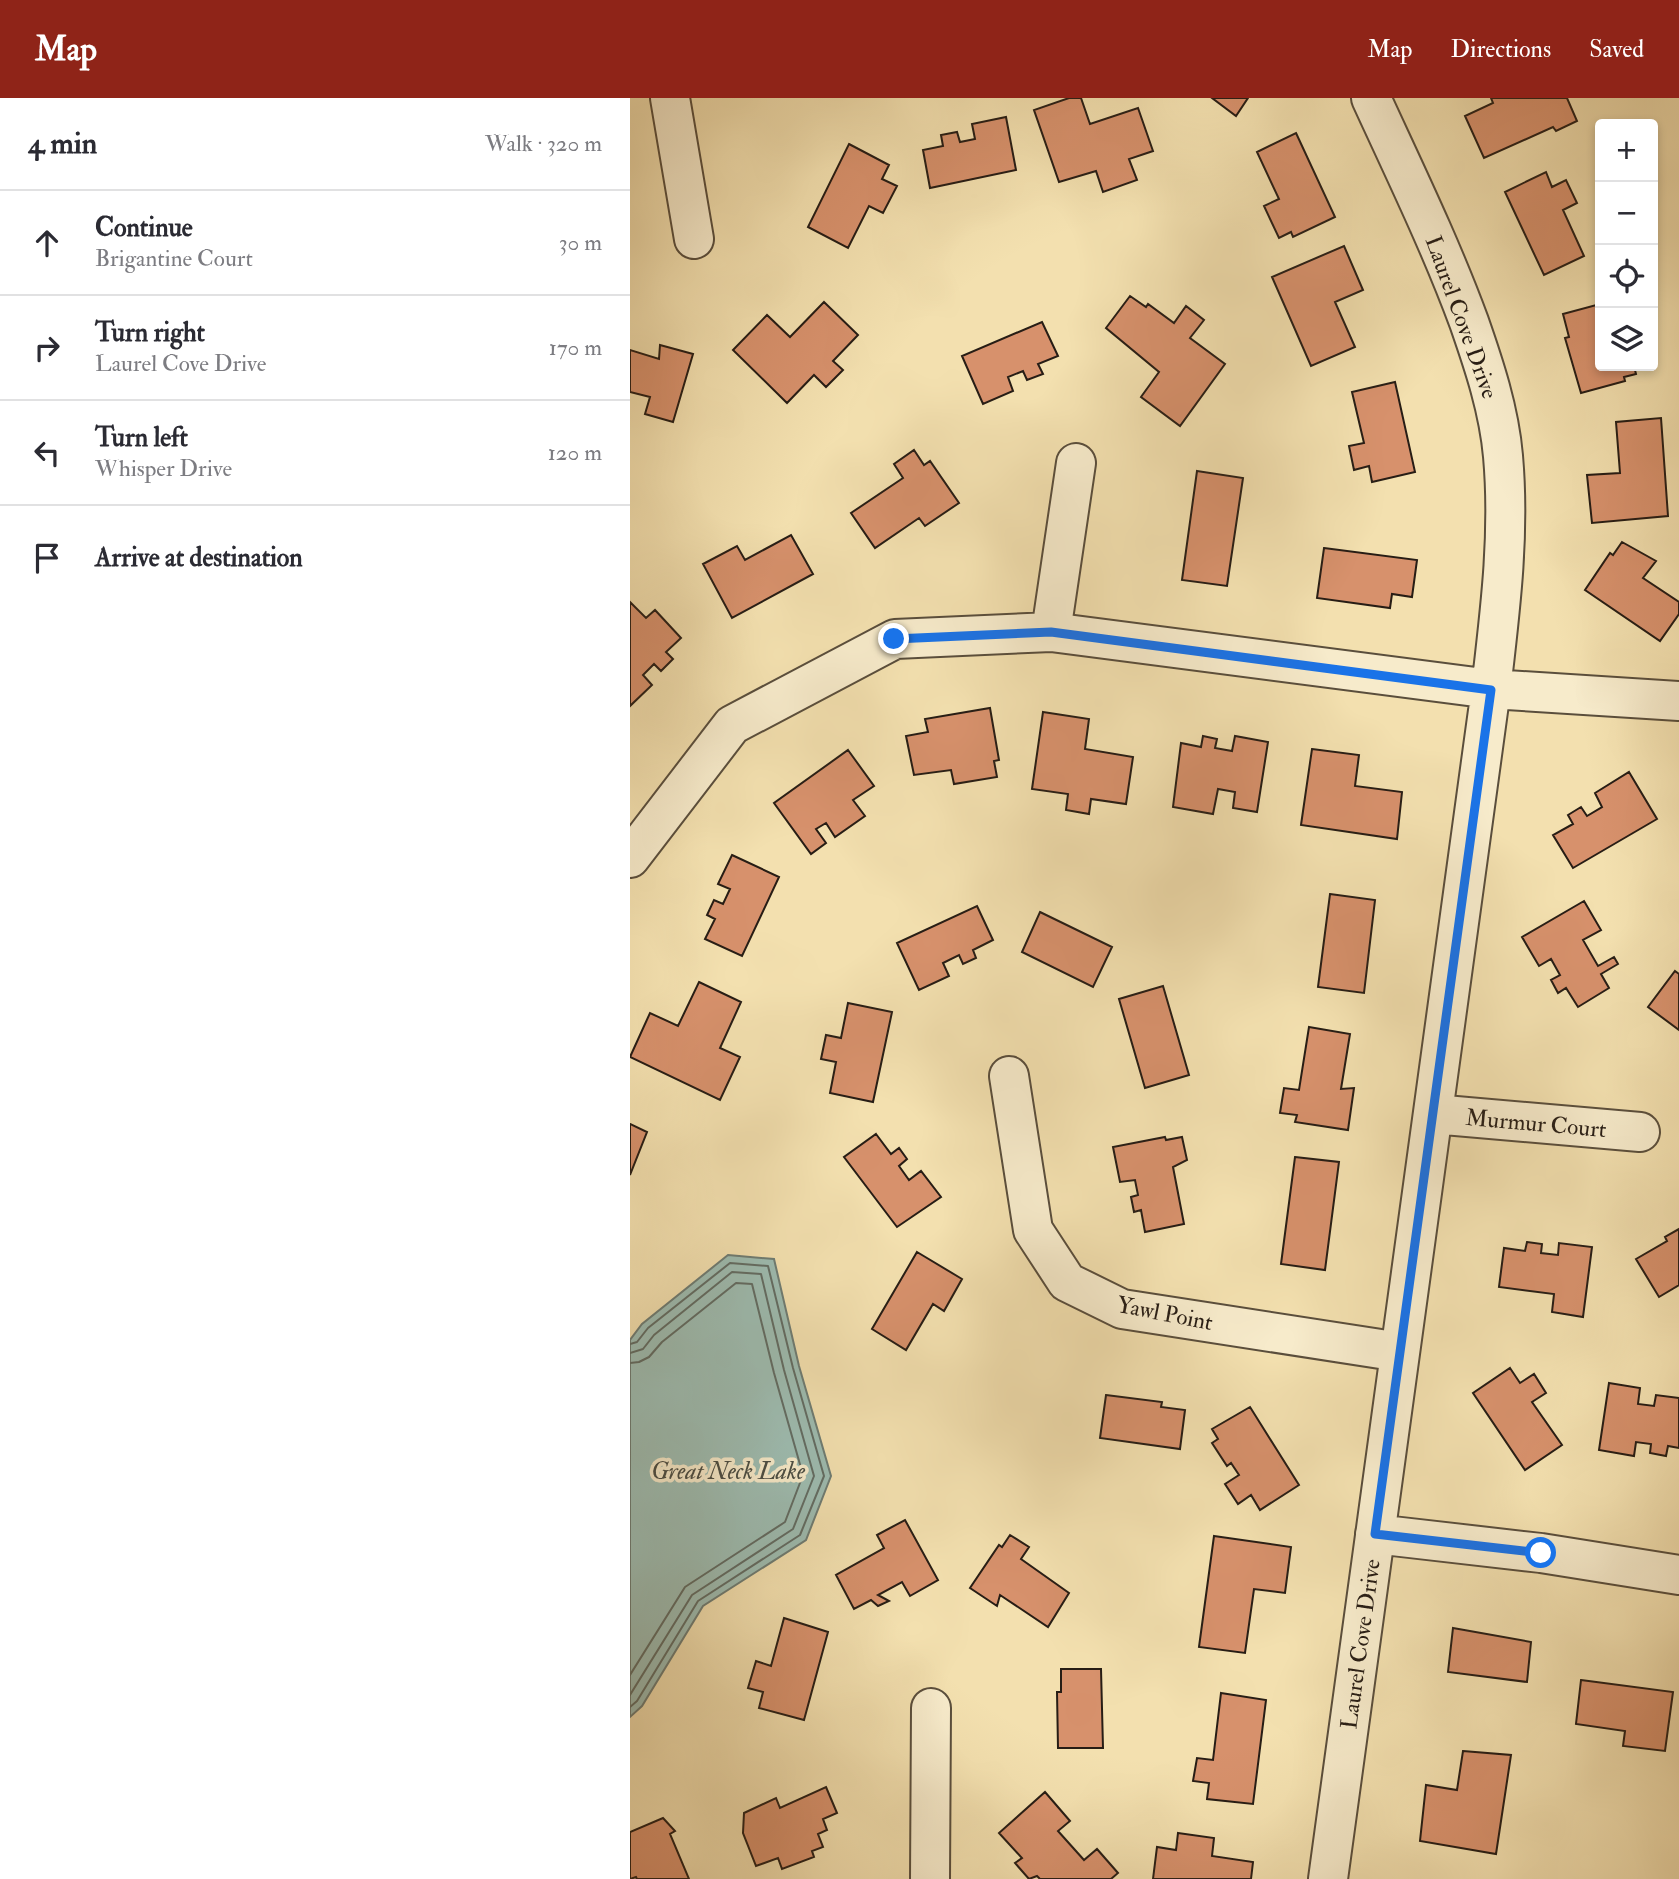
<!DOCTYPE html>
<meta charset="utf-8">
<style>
body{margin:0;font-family:"IM FELL Double Pica",serif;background:#f2f2f3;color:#2b2b33}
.controls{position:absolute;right:21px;top:21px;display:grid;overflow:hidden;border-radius:7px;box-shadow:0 4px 10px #0003}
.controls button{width:63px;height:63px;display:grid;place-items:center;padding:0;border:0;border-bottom:2px solid #e1e1e2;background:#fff;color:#2b2b33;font:35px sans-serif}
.stop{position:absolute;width:21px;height:21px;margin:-16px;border:5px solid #1a73e8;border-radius:50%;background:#fff}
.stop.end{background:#1a73e8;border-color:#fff;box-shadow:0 2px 7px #0008}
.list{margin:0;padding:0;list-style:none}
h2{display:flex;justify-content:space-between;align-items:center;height:91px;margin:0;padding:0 28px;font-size:30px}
h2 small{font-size:23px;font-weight:400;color:#7c7c81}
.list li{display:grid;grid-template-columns:46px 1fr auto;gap:21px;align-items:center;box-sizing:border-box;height:105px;padding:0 28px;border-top:2px solid #e1e1e2}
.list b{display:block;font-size:26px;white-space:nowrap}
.list p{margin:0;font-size:23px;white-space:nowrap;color:#7c7c81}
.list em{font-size:23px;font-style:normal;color:#7c7c81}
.icon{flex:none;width:38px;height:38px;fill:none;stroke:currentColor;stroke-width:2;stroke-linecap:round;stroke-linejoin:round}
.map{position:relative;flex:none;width:1049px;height:1781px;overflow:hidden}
header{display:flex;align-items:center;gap:42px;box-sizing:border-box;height:98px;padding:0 35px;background:#8f2418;color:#fff}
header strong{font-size:33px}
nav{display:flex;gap:38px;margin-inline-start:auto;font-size:24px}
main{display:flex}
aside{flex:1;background:#fff}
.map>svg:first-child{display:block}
.water{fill:#9dbcb1;stroke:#6e7c73;stroke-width:2}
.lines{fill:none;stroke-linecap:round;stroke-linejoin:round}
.shore{stroke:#626c63;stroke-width:2}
.building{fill:#d7916c;stroke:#271d15;stroke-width:2}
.minor-casing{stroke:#5a4e3c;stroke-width:42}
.minor{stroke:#f7ebcb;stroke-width:38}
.route{stroke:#1a73e8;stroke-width:9}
.labels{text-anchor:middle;stroke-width:7;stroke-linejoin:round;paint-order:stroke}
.street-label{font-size:23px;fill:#271d15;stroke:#f7ebcb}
.water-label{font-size:24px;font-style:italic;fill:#4a4d44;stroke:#f7ebcb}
</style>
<header>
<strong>Map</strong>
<nav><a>Map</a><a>Directions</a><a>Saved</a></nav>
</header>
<main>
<aside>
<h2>4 min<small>Walk · 320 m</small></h2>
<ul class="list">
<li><svg class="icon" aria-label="ahead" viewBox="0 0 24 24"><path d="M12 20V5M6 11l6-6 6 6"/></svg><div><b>Continue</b><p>Brigantine Court</p></div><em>30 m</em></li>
<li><svg class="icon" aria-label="right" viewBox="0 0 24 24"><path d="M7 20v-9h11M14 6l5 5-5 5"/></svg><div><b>Turn right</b><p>Laurel Cove Drive</p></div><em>170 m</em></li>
<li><svg class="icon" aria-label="left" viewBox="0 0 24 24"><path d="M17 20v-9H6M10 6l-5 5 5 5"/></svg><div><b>Turn left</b><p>Whisper Drive</p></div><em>120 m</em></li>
<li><svg class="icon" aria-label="arrive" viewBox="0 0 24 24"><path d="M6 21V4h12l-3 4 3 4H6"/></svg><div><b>Arrive at destination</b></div></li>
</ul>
</aside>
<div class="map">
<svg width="1049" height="1781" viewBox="0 0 1049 1781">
<rect width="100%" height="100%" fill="#f3e0af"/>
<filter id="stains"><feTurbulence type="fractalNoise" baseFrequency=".00286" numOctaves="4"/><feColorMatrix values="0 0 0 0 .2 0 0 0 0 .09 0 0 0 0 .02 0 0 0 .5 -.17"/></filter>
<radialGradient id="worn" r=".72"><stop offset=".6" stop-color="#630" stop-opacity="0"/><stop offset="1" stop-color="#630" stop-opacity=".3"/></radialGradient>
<path class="water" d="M98,1157l46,4 25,107 32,110 -25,64 -103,66 -61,100 -12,11v-377l12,-16z"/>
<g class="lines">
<path class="shore" d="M0,1246l7,-2 11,-14 82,-65 38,3 25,102 31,108 -24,59 -102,66 -61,100 -7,6
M0,1255l13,-4 11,-14 78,-63 29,2 23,96 30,106 -21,53 -101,66 -62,100
M0,1265l9,-1 10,-5 13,-15 74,-59 16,1 22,89 29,102 -18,47 -100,65 -55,88"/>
</g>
<path class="building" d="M439,0h12l9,26 48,-16 15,43 -24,8 8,21 -34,12 -7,-21 -37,11 -25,-72z
M582,0h36l-12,18z
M861,0h76l10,23 -21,10 -3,-4 -69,31 -19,-42 28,-13z
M376,19l10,53 -86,18 -7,-38 20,-4 -2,-11 16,-3 3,10 15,-3 -3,-15z
M666,35l39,84 -42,20 -2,-5 -12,6 -15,-32 15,-7 -22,-47z
M219,46l40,21 -7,14 15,7 -14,27 -14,-7 -21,42 -40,-21z
M916,74l6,15 14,-7 11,23 -14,7 21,46 -40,19 -39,-83z
M714,148l19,44 -28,12 20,45 -44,19 -39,-89z
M500,198l16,11 2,-3 26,19 12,-17 18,14 -14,18 35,26 -45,62 -39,-29 18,-25 -53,-44z
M194,204l34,33 -25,26 10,9 -17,17 -12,-12 -27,28 -54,-53 34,-35 23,22z
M970,206v62h34l2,8 -12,3 1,4 -44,12 -16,-55 4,-1 -6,-23z
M412,224l16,34 -20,8 5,10 -16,6 -4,-9 -15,6 5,14 -30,13 -21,-48z
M30,247l33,9 -20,68 -28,-8 5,-17 -20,-5v-42l29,9z
M765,284l20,90 -43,10 -3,-16 -15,4 -5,-24 15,-3 -12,-51z
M1031,320l7,98 -76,7 -5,-48 33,-2 -4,-51z
M284,352l10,15 6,-4 29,42 -34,23 -6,-8 -44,30 -24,-35 52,-35 -9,-14z
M567,373l46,7 -16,108 -45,-6z
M161,437l22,39 -81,44 -29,-54 34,-18 8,14z
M992,444l34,19 -13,17 36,24v12l-19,27 -75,-51 25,-37 3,2z
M694,450l93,12 -5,37 -20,-3 -2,14 -73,-10z
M0,504l16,16 9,-8 26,28 -15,14 7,7 -12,12 -7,-7 -11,11 9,10 -22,21z
M360,610l9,52 -5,1 3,16 -43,7 -3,-14 -37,5 -8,-39 22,-4 -3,-13z
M413,614l46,7 -4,30 48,8 -7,47 -35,-5 -2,15 -23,-4 2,-16 -36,-5z
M573,638l14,3 -2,9 17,3 3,-15 33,6 -11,70 -24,-4 2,-16 -17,-3 -5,25 -40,-7 8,-64 20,4z
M682,651l47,6 -4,31 47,6 -5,47 -96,-14z
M218,652l26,36 -21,14 12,16 -30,21 -9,-14 -10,6 10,14 -15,11 -37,-51z
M999,674l28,47 -84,49 -20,-33 20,-11 -5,-9 13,-8 6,9 15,-9 -7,-14z
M102,757l47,22 -37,79 -37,-17 10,-20 -8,-4 7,-15 9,4 7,-15 -12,-5z
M700,796l45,6 -11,93 -46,-6z
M954,803l17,29 -18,10 15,26 16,-9 4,7 -17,10 8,14 -31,19 -12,-19 -8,5 -7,-13 9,-5 -9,-16 -12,7 -17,-29z
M347,808l16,34 -20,10 3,8 -13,6 -4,-9 -16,8 6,13 -30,14 -22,-47z
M410,814l72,35 -19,40 -71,-35z
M1045,873l4,3v56l-31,-23z
M69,884l42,20 -21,46 20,9 -20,43 -90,-43 20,-44 28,13z
M533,888l26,89 -44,13 -26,-89z
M218,905l44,9 -19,90 -43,-9 6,-31 -15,-3 5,-24 15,3z
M679,929l41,7 -9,55 13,-1 -6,42 -53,-8 2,-7 -17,-2 4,-25 15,2z
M0,1026l17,8 -17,43z
M246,1036l15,20 8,-6 8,11 -8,7 10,14 12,-9 20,26 -44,30 -53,-70z
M535,1039l1,3 16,-3 5,23 -14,7 11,57 -39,8 -4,-22 -7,2 -3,-15 7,-2 -3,-15 -15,2 -7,-35z
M665,1059l44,5 -14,108 -44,-6z
M1049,1131v56l-20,12 -23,-38 31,-18 -2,-4z
M897,1144l15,2 -1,9 17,2 1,-12 33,4 -9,70 -31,-5 2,-18 -55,-7 5,-39 21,3z
M287,1154l45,27 -18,32 -11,-7 -27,46 -34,-21z
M880,1270l10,15 14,-9 12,19 -14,9 30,43 -37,25 -52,-77z
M979,1285l31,5 -2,16 16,2 2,-11 23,3v50l-11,-2 -2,10 -16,-3 1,-9 -15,-2 -2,14 -35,-6z
M476,1297l56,7 -1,5 24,3 -5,39 -80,-11z
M620,1309l49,78 -39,25 -9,-15 -13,9 -13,-20 14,-9 -8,-12 -4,3 -15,-23 6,-4 -6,-10z
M275,1422l33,60 -28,16 -8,-14 -24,13 11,6 -11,5 -7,-6 -17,9 -18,-34 48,-27 -7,-13z
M380,1437l19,12 -8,12 48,34 -21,34 -48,-32 -3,11 -27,-18 29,-43 3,2z
M584,1438l77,11 -6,46 -31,-4 -9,64 -46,-6z
M154,1520l44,14 -24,88 -45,-12 4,-16 -15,-4 8,-27 15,5z
M823,1530l78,14 -4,40 -79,-10z
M431,1571h40l2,79h-45l-1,-56h4z
M951,1582l92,12 -8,59 -42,-5 2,-15 -49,-7z
M591,1595l45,7 -13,104 -46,-5 2,-16 -16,-2 4,-23 16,2z
M833,1653l48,4 -15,99 -76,-13 6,-56 31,5z
M196,1689l11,26 -14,6 4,11 -9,4 5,13 -11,4 2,6 -32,12 -4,-11 -22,8 -13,-33 1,-20 32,-15 4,10z
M415,1694l25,29 -12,10 26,29 13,-11 21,24 -7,6h-71l-3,-3 -8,3 -14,-16 7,-5 -23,-25z
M33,1720l12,13 -5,3 19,45h-52l-1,-2 -6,2v-47z
M548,1735l36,5 -2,18 41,6 -2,17h-98l4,-32 19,3z"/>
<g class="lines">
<g class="minor-casing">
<path id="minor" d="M40,0l24,141
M421,534l25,-169
M0,760l102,-133 163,-86 156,-7 440,57 188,12
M379,978l24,154 34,52 55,27 278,43
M803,1016l207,18
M745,1436l166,19 138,22
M300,1781l1,-171
M698,1781l163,-1190c9,-77 19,-154 12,-233 -4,-46 -19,-91 -34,-134 -28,-76 -64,-150 -98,-224"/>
</g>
<use href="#minor" class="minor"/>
</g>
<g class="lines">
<path class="route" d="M264,541l157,-7 440,58 -116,844 166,19"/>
</g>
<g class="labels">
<g class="street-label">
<text transform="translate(832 219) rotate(70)" y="8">Laurel Cove Drive</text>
<text transform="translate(906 1025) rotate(5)" y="8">Murmur Court</text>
<text transform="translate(535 1215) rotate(11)" y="8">Yawl Point</text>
<text transform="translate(730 1546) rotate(-82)" y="8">Laurel Cove Drive</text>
</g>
<g class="water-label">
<text x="98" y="1381">Great Neck Lake</text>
</g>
</g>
<rect width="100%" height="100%" filter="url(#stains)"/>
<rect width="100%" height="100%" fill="url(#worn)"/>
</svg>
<div class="controls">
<button>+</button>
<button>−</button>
<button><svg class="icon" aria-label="locate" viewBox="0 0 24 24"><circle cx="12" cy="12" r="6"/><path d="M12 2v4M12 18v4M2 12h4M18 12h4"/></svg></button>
<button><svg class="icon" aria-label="layers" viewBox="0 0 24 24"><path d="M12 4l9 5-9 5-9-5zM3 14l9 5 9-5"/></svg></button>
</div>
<div class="stop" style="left:911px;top:1455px"></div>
<div class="stop end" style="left:264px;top:541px"></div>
</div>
</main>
